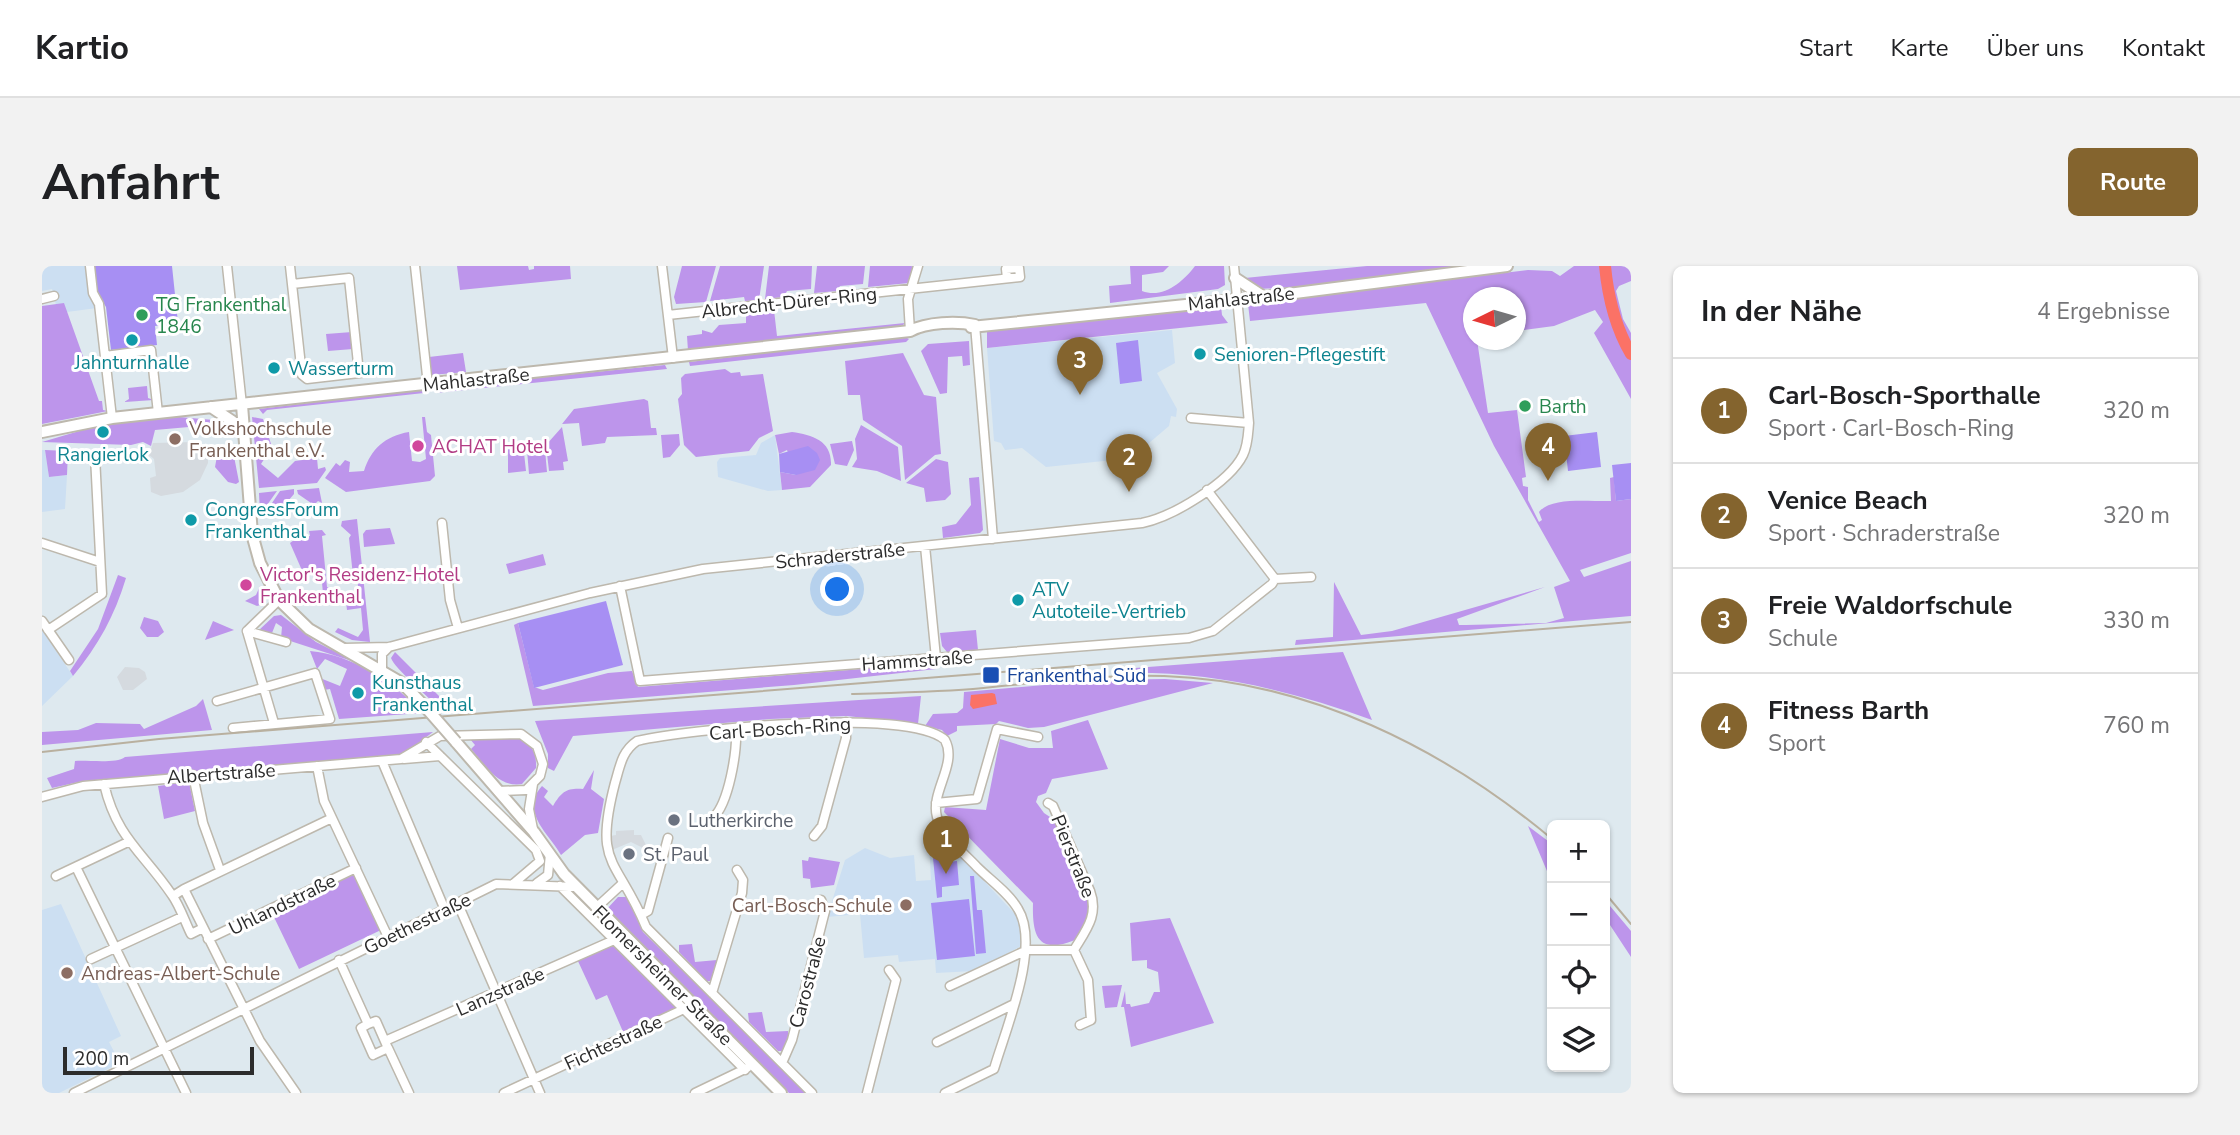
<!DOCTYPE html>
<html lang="de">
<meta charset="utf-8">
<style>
body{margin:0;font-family:"Nunito Sans",sans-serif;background:#f2f2f2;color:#202124}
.controls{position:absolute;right:21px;bottom:21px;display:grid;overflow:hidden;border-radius:10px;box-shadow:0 2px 5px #0004}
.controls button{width:63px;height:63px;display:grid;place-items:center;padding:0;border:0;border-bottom:2px solid #e0e0e0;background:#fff;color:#202124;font:35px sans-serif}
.compass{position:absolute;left:1421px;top:21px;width:63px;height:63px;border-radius:50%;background:#fff;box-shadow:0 2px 5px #0004;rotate:265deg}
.scale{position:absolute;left:21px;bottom:18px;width:191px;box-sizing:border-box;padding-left:7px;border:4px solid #2c2c2c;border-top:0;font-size:19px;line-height:24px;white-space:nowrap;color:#2c2c2c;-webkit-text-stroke:5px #fff;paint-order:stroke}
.you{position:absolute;left:796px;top:324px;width:24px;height:24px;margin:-18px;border:5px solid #fff;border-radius:50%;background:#1a73e8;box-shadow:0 0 0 10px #1a73e833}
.badge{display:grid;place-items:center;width:46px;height:46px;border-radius:50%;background:#84642e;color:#fff;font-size:23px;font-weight:700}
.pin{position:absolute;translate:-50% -58px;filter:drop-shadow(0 2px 4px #0008)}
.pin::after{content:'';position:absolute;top:37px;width:24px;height:21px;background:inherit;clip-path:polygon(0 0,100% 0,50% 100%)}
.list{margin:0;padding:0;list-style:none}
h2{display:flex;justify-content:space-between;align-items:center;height:91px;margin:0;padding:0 28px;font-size:30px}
h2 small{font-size:23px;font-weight:400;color:#757577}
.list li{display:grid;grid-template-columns:46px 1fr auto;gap:21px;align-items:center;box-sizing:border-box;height:105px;padding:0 28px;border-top:2px solid #e0e0e0}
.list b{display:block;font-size:26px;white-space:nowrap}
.list p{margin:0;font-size:23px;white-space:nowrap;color:#757577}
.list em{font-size:23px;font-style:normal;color:#757577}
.icon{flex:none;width:38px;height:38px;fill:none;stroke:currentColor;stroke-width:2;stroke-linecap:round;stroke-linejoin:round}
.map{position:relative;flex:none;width:1589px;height:827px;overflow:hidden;border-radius:10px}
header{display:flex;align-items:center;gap:42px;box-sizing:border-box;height:98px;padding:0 35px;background:#fff;border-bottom:2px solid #e0e0e0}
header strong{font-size:33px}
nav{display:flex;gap:38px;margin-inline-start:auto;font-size:24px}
.intro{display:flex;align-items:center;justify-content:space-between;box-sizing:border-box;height:168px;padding:0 42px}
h1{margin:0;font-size:49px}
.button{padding:18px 32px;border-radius:10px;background:#84642e;color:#fff;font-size:24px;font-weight:700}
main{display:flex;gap:42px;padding:0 42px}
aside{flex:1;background:#fff;border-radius:10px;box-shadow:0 2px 5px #0004}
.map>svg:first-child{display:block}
.education{fill:#ccdff2}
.green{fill:#bd95eb}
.pitch{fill:#a78ff3}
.plaza{fill:#d5dadf}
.water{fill:#fb7266}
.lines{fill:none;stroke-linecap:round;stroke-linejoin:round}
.river{stroke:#fb7266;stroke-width:12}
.street-casing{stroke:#bdb8ad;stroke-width:11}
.secondary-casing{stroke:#bdb8ad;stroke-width:14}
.street{stroke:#fff;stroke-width:8}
.secondary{stroke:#fff;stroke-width:10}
.rail{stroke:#b9b09f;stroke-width:2}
.secondary-bridge-casing{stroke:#bdb8ad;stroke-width:14;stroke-linecap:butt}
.secondary-bridge{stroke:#fff;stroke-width:10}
.leisure-dot{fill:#2e9e5b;stroke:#fff;stroke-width:2.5}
.culture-dot{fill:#0f9aa8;stroke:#fff;stroke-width:2.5}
.education-dot{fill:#8d6e63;stroke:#fff;stroke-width:2.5}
.hotel-dot{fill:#d1479c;stroke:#fff;stroke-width:2.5}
.transit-dot{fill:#1a4fb4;stroke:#fff;stroke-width:2.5}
.worship-dot{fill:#6b7280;stroke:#fff;stroke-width:2.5}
.labels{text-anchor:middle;stroke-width:6;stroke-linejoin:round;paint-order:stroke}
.street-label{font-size:19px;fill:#2c2c2c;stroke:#fff}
.leisure-label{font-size:19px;fill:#27864d;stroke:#fff;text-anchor:start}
.culture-label{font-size:19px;fill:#0d838f;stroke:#fff;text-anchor:start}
.education-label{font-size:19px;fill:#785e54;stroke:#fff;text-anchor:start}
.hotel-label{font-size:19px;fill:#b23c85;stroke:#fff;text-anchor:start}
.transit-label{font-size:19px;fill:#164399;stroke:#fff;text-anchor:start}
.worship-label{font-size:19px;fill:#5b616d;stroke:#fff;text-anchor:start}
</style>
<header>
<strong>Kartio</strong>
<nav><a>Start</a><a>Karte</a><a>Über uns</a><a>Kontakt</a></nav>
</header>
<div class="intro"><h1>Anfahrt</h1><a class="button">Route</a></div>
<main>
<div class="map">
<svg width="1589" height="827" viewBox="0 0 1589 827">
<rect width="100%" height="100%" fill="#dee9ef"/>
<path class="education" d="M0,0h45l3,29 7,13 -30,4 -11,-7 -4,-16 -10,2z
M1130,64l3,33 -18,10 20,36 -1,8 -5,-1 -2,10 -27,23 -19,10 -77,8 -24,-19 -17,2 -4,-7 -7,-2 -7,-93z
M733,169l7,55 -14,1 -50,-14 -1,-15 3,-4 36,-3 5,-12z
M0,184h3l4,27 18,-2 -2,34 -23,3z
M0,364l31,46 -31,30z
M890,564l5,1 80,85 5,14 1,15 -49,26 -38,2 -1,-14 -36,3 -1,-7 -34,3 -4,-44 -33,3 18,-57 20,-12 25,10 24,-3 2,26 15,-1 -2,-37z
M19,638l60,132 -12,6 11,21 -61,30h-17v-183z"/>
<path class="green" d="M415,0h71l1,4 5,-1v-3h36l1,13 -111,11z
M640,0h34l-10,36 -30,2 -2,-7z
M678,0h44l-5,34 -14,1 -1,-4 -34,4z
M727,0h43l-1,23 -24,2 -3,6 -19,2z
M775,0h48l-2,18 -23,2 -3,5 -23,2z
M828,0h41l3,1 -5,16 -41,4z
M1088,0h39l-6,6 -21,3v16c21,8 41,-9 53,-25h29l1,19 -7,4 -108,14 -1,-17 22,-2z
M1325,0h108l-144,19 -72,4 -14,-11z
M1532,0h57v15l-12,5 -3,5 7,28 8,14v66l-37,-66 9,-11 -8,-12 -41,16 -30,4 -1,-7 -7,-6v-19h-42v42h3l11,73 29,-3 9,67 -4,1 1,8 5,1v13l11,22 3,-2 -3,-8c12,-16 54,-10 72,-11l-1,-23 4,-1 2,24 15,-2v54l-51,17 4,7 47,-16v55l-336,29 1,-5 37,-3 1,-55 27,53 31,-4 153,-44 -88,32 2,6h7l80,-2 18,-5 -10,-31 16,-6 -76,-135 -68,-143 -176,18 -2,-17 280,-34 24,1 8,5z
M22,37l35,98h3l1,9 5,1 -66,13v-118z
M1179,40l1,9 6,8 -241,25v-16l4,-4z
M732,44l3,26 128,-13 -5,5 -212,23 -1,-15 15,-2v-4l10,3 7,-8 27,-2v-10z
M310,66l1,17 -25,2 -2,-17z
M863,71l4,2 -3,3 -216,24 -1,-4z
M927,75l1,24 -7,1 -1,-10 -14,1 -1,36 -7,1 -19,-43 7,-7z
M421,87l3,19 -35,3 -2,-18z
M861,87l21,42 12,2 5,57 -6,1 -30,25 -3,-34 -39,-26 -3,-25h-12l-3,-34z
M623,99l2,4 -232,24v-5z
M683,103l6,4 9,-1 1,4 22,-2 10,57 -14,7 -10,13 -53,6 -12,-12 -6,-46 4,-5 -1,-16 4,-4z
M105,120l1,12 6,2 -30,2 5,-3 -1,-11z
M382,123v4l-157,17 -4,4 -4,-5z
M602,133l4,2 3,27h5l1,7 -50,2 -2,6 -23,3 -3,-23 -17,1 12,-15z
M126,150l57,5 -2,3 -68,6 -4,16 -8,-4 -12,3 -89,-3 61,-18z
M210,151l11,2 9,28 -11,17 17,14 17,-17 22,-3 1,11 7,-2 1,3 -9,13 -58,5z
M380,151h3l2,15 4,3 4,41 -5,5 -84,11 -21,-14 11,-15 4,3 5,-6 5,2 -1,10 15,-1c7,-22 21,-35 45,-39l3,29 8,1 6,-3z
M819,159l37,22 3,34 -24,-10 -25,-4 5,-8 -2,-20z
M520,161l6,34 -5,1 1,8 -15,1 -3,-26z
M750,166c21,3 40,9 39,33l-21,22 -28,3 -2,-18 16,3 -9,-25 -8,4 -4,-19z
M637,168l1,11 -10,12 -7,1 -2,-23z
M189,175l8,41 -3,2 -8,-2 -13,-15 2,-11z
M810,175l2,9 -7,16 -12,-2 -5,-20z
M494,177l9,7 2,22 -18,2 -2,-24z
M481,178l3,27 -18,2v-28z
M3,184l23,1 -1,24 -18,2z
M894,193l12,3 3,32 -6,6 -19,2 -2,-14 -18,-5z
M937,211l4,53 -3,3 -37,5 -1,-11 14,-3 15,-19 -2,-27z
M277,222l3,15 -4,-2 -4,4 -16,-11 -1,-4z
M252,223v5l-12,14 -3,-2 -6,7 -5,-4 12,-18z
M235,225l-17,24 -1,-22z
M315,253l13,123 -18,-2 -17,-8 3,-4 20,9 5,-7 -2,-22 -14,2 -2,-16 14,-2 -2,-13 -4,-3 -4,-38 2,-3 -10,-9 1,-5z
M348,262l5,16 -31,3 -1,-13 3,-4z
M280,264l4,5 -4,1 5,51h5l-9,6 -1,-10 -7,-1v-9l-11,2 -14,-32 8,-6 12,-1 -1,-5z
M501,288l3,11 -37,9 -3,-10z
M76,309l8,3c-11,37 -28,68 -53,98l-3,-5 28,-42z
M218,320l7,10 -3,8 -7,2 -12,-5 11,-6z
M239,349l35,27 42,21 -77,-25 1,-11 -6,-4 -4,10 -13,-3 15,-14z
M102,351l14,4 6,11 -6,5h-11l-7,-9z
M171,355l21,9 -29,10z
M476,357l16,64 9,3 65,-17 24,-2 6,16 298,-24v6l-142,16 -261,21 -19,-81z
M934,364l2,20 -31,2 -5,-6 -2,-13z
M268,385c43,4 84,31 112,62l-83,6 -9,-30 -6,1 -4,-12 20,8 7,-17 -22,-10 -8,10z
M353,386l59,59h-12c-10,-11 -48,-43 -51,-53z
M1301,386l29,68c-82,-30 -162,-49 -250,-47v-4z
M1123,413l48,4 -169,44 -16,1 -29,-7 -3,3 -39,2v5l-10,5 -5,-6 -17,-4 8,-12 24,-1 6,-5 1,-16 137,-12z
M879,430l-3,28 -71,-8 -77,3 -197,17 -19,35 -6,-3v-14l-13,-33z
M161,433l9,31 -170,15v-13l36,-2 18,-7 44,1 4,5 52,-23z
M1046,454l20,49 -56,10 -6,14 -8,3 -2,6 8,11 12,8 34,83v11l-15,25c-37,15 -43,-4 -42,-37l-89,-91 1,-5 41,3 14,-71 29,9h24l-2,-17z
M391,466l-32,24 -318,25 -31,7 -5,-10 27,-9 1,-8c14,-1 41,3 50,-4z
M474,471c15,5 21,15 20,31l-14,16c-24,4 -37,-19 -51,-35l4,-4 -5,-6z
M552,504l-3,19 13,10 -6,34 -13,2 -24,20c-12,-21 -42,-44 -19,-69l6,5 -4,6 9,9c9,-15 14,-18 30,-17z
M147,516l6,29 -31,8 -6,-33z
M1486,560l24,18v39z
M767,591l31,5 -6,23 -23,3 -1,-9 -7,-1 -1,-18 6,1z
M313,608l26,56 -82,39 -27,-56z
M576,631h9l16,35 164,161h-18l-183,-183z
M1563,634l26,31v26l-23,-35 -3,1z
M1128,652l44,105 -83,24 -7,-40h-3l4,-16 1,13h4l1,3 18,-4 5,-11h6l-2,-20 -11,-4v-8l-15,1 -2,-38z
M570,677l64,65 -52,26 -17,-39 -11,5 -19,-41z
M650,678l3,18 22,-2 -5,21h-5l-28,-29v-7z
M1080,719l-5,22 -12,1 -3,-22z
M720,746l4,20 22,-1v9l-6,11h-4l-29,-29 -1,-9z"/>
<path class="pitch" d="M52,0h78l6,57 -23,3 2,19 -46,5 -5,-43 -10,-16z
M1096,74l4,41 -22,3 -4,-41z
M1555,166l4,35 -33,4 -4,-35z
M766,180l9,7 3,7 -5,10 -19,5 -16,-3 -1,-18z
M1589,197v36l-15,2 -4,-36z
M564,335l17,64 -89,23 -16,-65z
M897,591l1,6 17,-2 2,24 -17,2v10l-5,1 -4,-40z
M928,610h4l3,34h5l4,43 -10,1z
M927,633l6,57 -38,4 -6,-57z"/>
<path class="plaza" d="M153,176l1,4 12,1v16l-8,17 -17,12 -22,4 -10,-4 -1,-14 6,-2 -2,-17 -5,-4 4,-12z
M83,401l14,1 6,4 2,7 -14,11h-10l-6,-13z
M592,564v5h7l6,12 -3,6 -1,-5 -12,-6 -19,8 -2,-14 6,-1v-4z"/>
<path class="water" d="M950,427l3,1 2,10 -24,5 -3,-4 1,-10z"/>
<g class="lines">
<path class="river" d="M1563,0c3,31 10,61 26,88"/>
<g class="street-casing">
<path id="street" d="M48,0l3,27 6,11 13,114
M185,0l15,139
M248,0l12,109 5,4 78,-9
M373,0l13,119
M620,0l11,92
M250,18l57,-6 10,95
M0,33l12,-3
M626,49l352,-38 -1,-9 -13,1 1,9
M933,59l18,214
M868,65l-2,-32 10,-33
M63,90l46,-6 7,63
M1149,152l58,5
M1165,224l68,89
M400,257l8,77 8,28
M0,277l58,19
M883,280l11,112
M1233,313l36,-2
M578,320l20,95 549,-43 24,-7 59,-47 3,-5
M0,355l27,39
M6,364l54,-36 -7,-138
M205,365l27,92
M205,365l32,-31
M205,365l39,11
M302,382l45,-1 201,-54 113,-24 439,-46c30,-6 87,-40 101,-68 5,-10 5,-21 6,-32l-15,-157
M340,403v-15l7,-7
M175,435l98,-28 15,46 -97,9
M384,476l110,108 4,11 -27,23
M362,493l36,-3
M340,495l63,149
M275,500l7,35 64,136
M151,509l10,48 17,47
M62,518c13,55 39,68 68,111 8,11 13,27 19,39l12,-6
M0,531l41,-11 318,-27 39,-23 81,-2 16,12 6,18 -3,12 -14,14 -28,1
M894,537l41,-4 20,-70 41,8
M671,552c16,-15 24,-66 23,-88
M491,563l-4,-20 4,-25
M772,570l8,-10 24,-88v-16
M34,601l110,226
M14,610l72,-34
M495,617l11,-8 2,-21
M518,620l185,184
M142,623l148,-71
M131,630l11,-7 76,152 36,52
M416,638l82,189
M554,642l26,-24
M599,649l7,-4 20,-73
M166,673l148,-71
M1032,684l14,30 3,40 -11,5
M49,693l91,-42
M297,694l29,64 -7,4 12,27 15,-7 21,45
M908,720l77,-36h47c12,-20 25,-35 16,-59l-37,-85 -5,-3
M670,727l30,-100 1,-13 -6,-10
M326,758l8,-3 11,25
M343,775l229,-101
M895,776l75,-37
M740,797l10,-23 33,-129 -4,-11
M32,827l422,-209 80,3
M462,827l180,-84
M653,827l52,-25
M770,827l-166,-166c-29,-70 -53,-60 -31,-144 5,-17 7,-32 22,-42 50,-12 272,-34 308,-1 13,24 -15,52 -8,77 6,20 27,36 40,50 13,13 32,26 41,42 23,37 -12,119 -24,160l-49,24
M825,827l29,-113 -7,-10"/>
</g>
<g class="secondary-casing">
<path id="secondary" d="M1193,12l29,19
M929,61l293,-30 243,-31
M200,139l10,129 8,29 19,37 30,29 93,54 26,27
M169,141l21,14 11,12
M0,166l70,-14 798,-87c17,-9 47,-10 65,-6
M414,476l78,90 30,42 217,219"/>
</g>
<use href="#street" class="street"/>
<use href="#secondary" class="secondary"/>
<path class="rail" d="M810,428c40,-1 81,-2 121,-5 64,-6 127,-15 191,-13 145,5 279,72 388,163
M0,486l117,-13 1472,-117
M1563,627l26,31"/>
<g class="secondary-bridge-casing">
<path id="secondary-bridge" d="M386,444l28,32"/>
</g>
<use href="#secondary-bridge" class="secondary-bridge"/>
</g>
<g class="leisure-dot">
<circle cx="100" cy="49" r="7"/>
<circle cx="1483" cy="140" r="7"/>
</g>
<g class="culture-dot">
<circle cx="90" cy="74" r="7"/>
<circle cx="1158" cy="88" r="7"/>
<circle cx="232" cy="102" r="7"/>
<circle cx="61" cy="166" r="7"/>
<circle cx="149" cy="254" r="7"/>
<circle cx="976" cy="334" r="7"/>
<circle cx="316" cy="427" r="7"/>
</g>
<g class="education-dot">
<circle cx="133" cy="173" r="7"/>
<circle cx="864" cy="639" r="7"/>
<circle cx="25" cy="707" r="7"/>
</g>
<g class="hotel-dot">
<circle cx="376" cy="180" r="7"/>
<circle cx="204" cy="319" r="7"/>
</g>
<rect class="transit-dot" x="940" y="400" width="18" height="18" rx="3.5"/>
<g class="worship-dot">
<circle cx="632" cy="554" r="7"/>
<circle cx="587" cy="588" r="7"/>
</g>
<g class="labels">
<g class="street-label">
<text transform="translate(1199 32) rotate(-6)" y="7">Mahlastraße</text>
<text transform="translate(747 36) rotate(-6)" y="7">Albrecht-Dürer-Ring</text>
<text transform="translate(434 113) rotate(-6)" y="7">Mahlastraße</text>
<text transform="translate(798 289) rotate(-6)" y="7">Schraderstraße</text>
<text transform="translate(875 394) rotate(-4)" y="7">Hammstraße</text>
<text transform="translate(738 462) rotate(-4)" y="7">Carl-Bosch-Ring</text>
<text transform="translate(179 507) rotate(-4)" y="7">Albertstraße</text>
<text transform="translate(1032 590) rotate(68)" y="7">Pierstraße</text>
<text transform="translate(240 638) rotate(-26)" y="7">Uhlandstraße</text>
<text transform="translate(375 657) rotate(-26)" y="7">Goethestraße</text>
<text transform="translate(621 709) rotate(45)" y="7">Flomersheimer Straße</text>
<text transform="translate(765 716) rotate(-75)" y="7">Carostraße</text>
<text transform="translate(458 725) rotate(-24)" y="7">Lanzstraße</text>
<text transform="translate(571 776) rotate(-25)" y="7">Fichtestraße</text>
</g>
<g class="leisure-label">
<text x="114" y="45">TG Frankenthal<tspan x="114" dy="22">1846</tspan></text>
<text x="1497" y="147">Barth</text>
</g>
<g class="culture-label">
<text x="1172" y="95">Senioren-Pflegestift</text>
<text x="90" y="103" text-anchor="middle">Jahnturnhalle</text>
<text x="246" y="109">Wasserturm</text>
<text x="61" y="195" text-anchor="middle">Rangierlok</text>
<text x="163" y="250">CongressForum<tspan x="163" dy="22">Frankenthal</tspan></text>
<text x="990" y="330">ATV<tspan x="990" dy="22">Autoteile-Vertrieb</tspan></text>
<text x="330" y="423">Kunsthaus<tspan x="330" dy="22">Frankenthal</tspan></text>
</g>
<g class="education-label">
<text x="147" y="169">Volkshochschule<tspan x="147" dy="22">Frankenthal e.V.</tspan></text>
<text x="850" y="646" text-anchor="end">Carl-Bosch-Schule</text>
<text x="39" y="714">Andreas-Albert-Schule</text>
</g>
<g class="hotel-label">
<text x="390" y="187">ACHAT Hotel</text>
<text x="218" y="315">Victor's Residenz-Hotel<tspan x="218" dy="22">Frankenthal</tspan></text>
</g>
<g class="transit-label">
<text x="965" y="416">Frankenthal Süd</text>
</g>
<g class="worship-label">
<text x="646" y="561">Lutherkirche</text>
<text x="601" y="595">St. Paul</text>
</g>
</g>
</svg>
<div class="controls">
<button>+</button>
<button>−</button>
<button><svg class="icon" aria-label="locate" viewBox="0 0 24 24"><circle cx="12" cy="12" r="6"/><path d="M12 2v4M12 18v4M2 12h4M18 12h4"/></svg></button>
<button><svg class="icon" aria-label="layers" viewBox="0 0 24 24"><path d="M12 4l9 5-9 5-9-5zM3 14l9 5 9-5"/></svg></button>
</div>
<svg class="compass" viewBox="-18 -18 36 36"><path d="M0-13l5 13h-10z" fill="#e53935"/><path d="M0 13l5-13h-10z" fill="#757577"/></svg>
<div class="scale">200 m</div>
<div class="you"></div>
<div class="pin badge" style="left:904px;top:608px">1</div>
<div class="pin badge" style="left:1087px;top:226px">2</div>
<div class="pin badge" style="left:1038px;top:129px">3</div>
<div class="pin badge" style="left:1506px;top:215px">4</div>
</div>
<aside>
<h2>In der Nähe<small>4 Ergebnisse</small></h2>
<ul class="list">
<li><span class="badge">1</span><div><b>Carl-Bosch-Sporthalle</b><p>Sport · Carl-Bosch-Ring</p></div><em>320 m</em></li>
<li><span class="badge">2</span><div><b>Venice Beach</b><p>Sport · Schraderstraße</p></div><em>320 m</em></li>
<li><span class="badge">3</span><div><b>Freie Waldorfschule</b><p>Schule</p></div><em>330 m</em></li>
<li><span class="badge">4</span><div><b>Fitness Barth</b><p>Sport</p></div><em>760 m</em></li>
</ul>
</aside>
</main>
